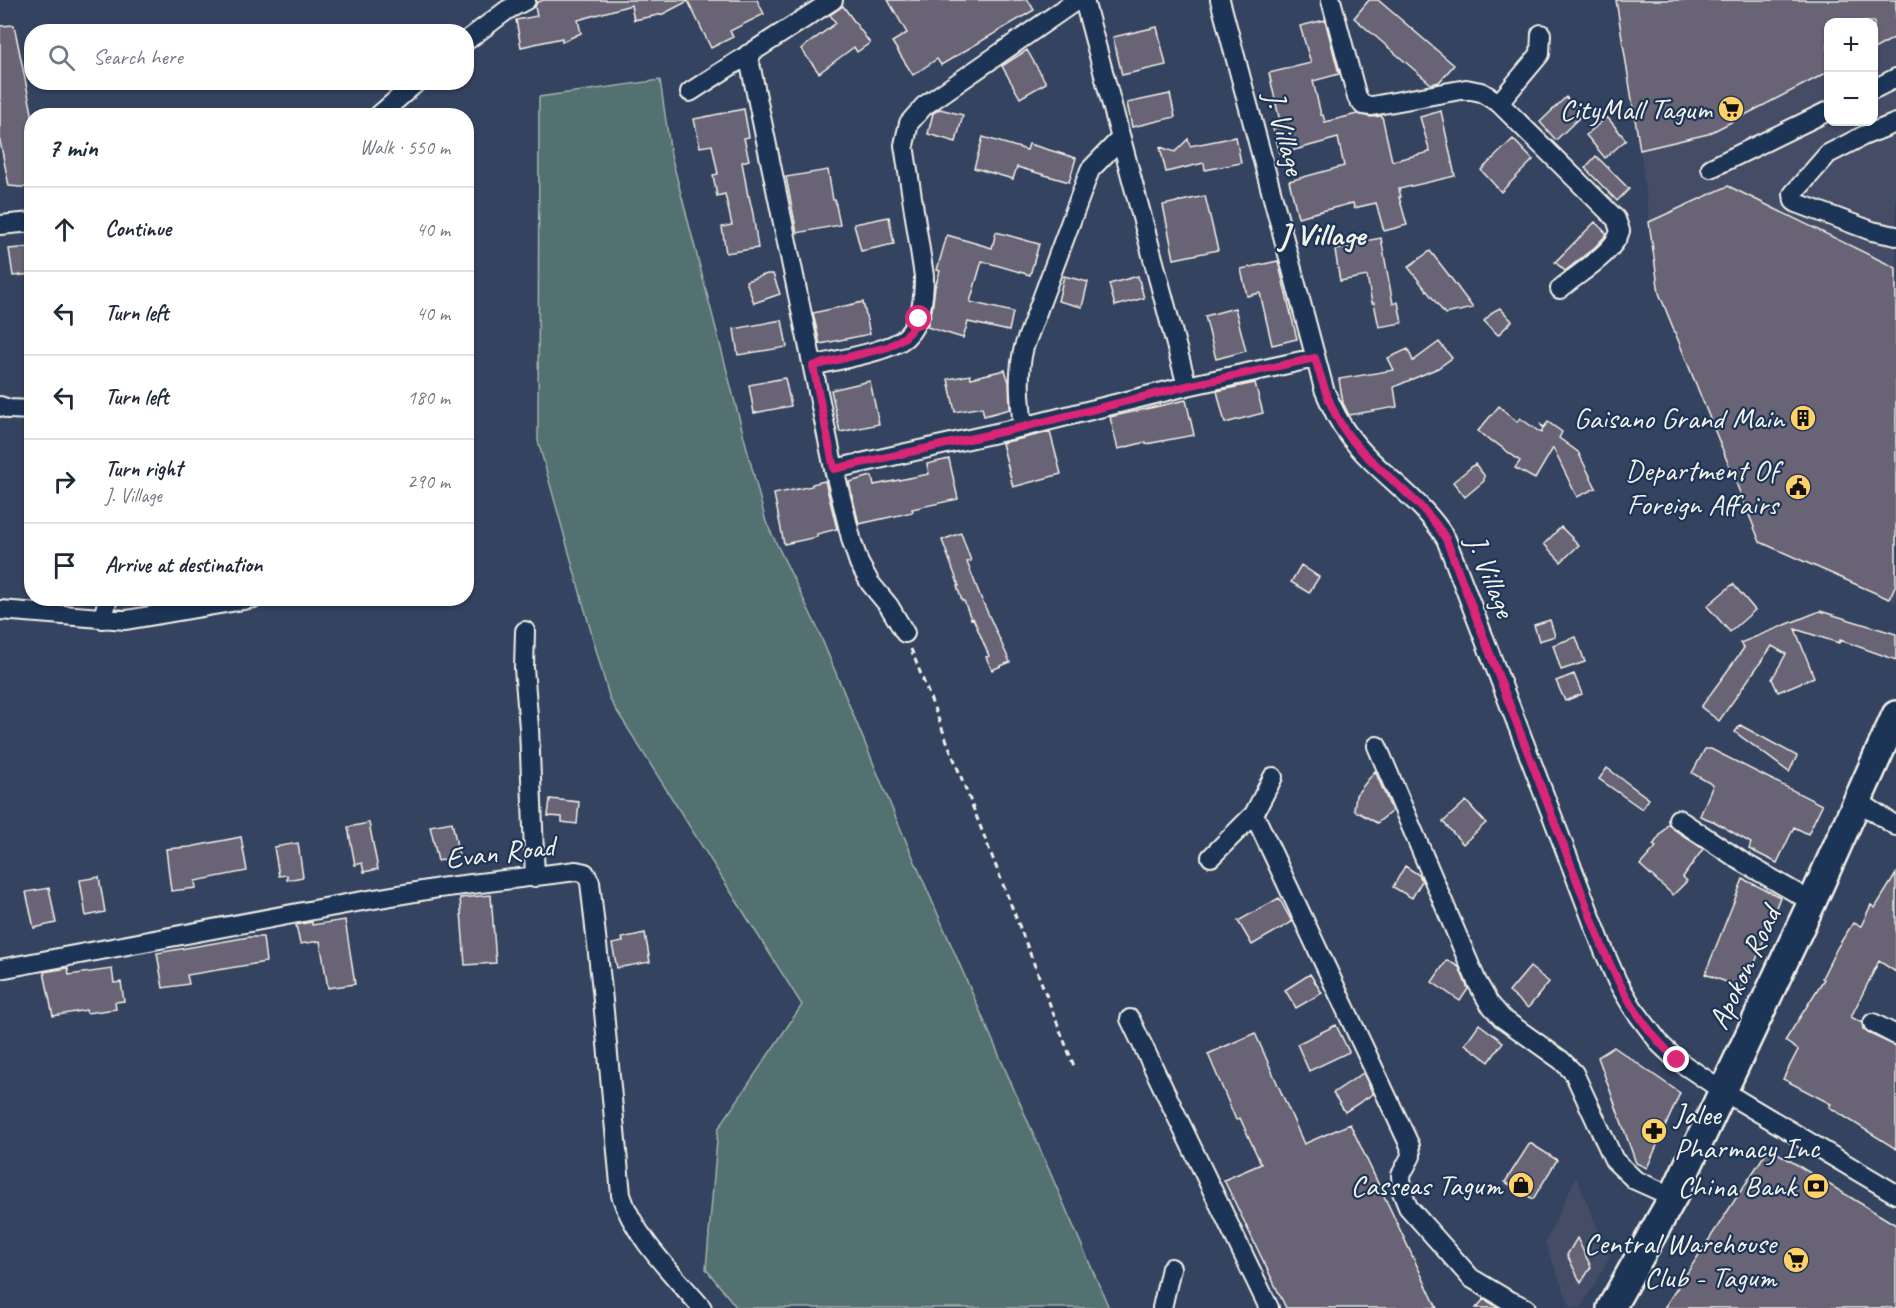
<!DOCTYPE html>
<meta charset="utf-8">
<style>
body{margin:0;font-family:Caveat,sans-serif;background:#f2f2f3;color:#1f2937}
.controls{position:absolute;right:18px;top:18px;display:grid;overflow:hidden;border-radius:12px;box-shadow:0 2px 4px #0004}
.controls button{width:54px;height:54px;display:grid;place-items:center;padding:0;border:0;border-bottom:2px solid #e0e1e3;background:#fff;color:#1f2937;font:30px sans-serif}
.stop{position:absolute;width:18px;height:18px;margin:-14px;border:4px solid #db2777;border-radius:50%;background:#fff}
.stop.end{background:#db2777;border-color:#fff;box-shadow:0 2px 6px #0008}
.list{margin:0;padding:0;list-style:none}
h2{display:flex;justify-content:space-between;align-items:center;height:78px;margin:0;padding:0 24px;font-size:26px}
h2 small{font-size:20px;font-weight:400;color:#747a83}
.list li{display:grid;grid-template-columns:39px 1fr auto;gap:18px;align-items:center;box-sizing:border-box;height:84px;padding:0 24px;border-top:2px solid #e0e1e3}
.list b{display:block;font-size:22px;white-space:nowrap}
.list p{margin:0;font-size:20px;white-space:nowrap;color:#747a83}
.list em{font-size:20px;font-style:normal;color:#747a83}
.icon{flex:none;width:33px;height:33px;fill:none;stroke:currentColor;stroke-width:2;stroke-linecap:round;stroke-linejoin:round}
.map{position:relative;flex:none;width:1896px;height:1308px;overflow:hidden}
.search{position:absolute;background:#fff;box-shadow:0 2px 4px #0004;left:24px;top:24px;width:450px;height:66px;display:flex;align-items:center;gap:15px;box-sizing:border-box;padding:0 21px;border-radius:24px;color:#747a83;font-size:22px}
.panel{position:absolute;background:#fff;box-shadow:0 2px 4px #0004;left:24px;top:108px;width:450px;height:498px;border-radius:24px}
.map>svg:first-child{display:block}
.built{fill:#444d66;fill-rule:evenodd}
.green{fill:#527170;stroke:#a3b1ac;stroke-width:1.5}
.building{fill:#686474;stroke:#f4f1e8;stroke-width:1.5}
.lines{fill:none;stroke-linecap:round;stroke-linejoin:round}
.minor-casing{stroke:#f4f1e8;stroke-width:22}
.highway-casing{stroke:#f4f1e8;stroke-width:32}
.path{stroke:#f4f1e8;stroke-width:3;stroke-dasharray:6 4.5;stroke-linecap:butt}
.minor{stroke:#1d3557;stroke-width:18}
.highway{stroke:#1d3557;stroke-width:27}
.route{stroke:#db2777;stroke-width:8}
.labels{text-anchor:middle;stroke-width:4.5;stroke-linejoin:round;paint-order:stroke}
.poi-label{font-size:30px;fill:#f4f1e8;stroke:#1d3557;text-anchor:end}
.street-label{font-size:30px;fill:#f4f1e8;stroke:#1d3557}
.neighbourhood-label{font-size:32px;font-weight:bold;fill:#f4f1e8;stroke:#1d3557}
</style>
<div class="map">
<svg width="1896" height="1308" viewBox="0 0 1896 1308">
<rect width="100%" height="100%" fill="#344360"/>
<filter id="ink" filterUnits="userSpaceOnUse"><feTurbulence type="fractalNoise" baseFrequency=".0167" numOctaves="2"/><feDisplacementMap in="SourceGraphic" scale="12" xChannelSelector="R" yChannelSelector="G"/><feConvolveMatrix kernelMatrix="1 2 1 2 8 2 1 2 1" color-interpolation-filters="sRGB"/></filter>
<g filter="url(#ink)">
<path class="built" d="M1615,0h281v603l-136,-61 -101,-249 -19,-143zM1828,22h46v100h-46z
M1576,1177l34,80 -29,51h-10l-26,-65z"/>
<path class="green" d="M660,80l11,75 95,367 50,103 80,193 213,490h-372l-31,-39 12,-140 84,-124 -192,-305 -72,-259 1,-344z"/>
<path class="building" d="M544,0h213l7,14 -34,17 3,6 -22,11 -23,-47 -25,13 -29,6 -3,-15 -53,15 3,13 -19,9v-4l-41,9 -5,-27 21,-4 -2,-9 2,-5z
M888,0h140l6,10 -93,55 -4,-6 -24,16 -21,-33 15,-9z
M1369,0h9l76,65 -15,17 -8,2 -77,-66z
M1616,0h280v37l-22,12v-27h-46v50l-120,62 -68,16z
M843,6l27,37 -13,9 -3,-5 -35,26 -18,-24 35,-26 -6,-8z
M1325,20l14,54 -26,7 8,34h2l2,7 32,-8 14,3 11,-1 10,45 38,-9 -10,-35 21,-6 14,65 -56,13 2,8h-2l8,28 -23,6 -8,-28 -22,5 -1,-5 -55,14 -9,-36 55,-15 -6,-28 -58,16 -7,-26 8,-2 -12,-53 42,-10 -11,-37z
M14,25l18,88v75l-23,-2 -9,-45v-115z
M1157,27l9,38 -44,10 -9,-38z
M1027,50l19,33 -26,15 -18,-32z
M1170,94l5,23 -43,10 -5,-24z
M1566,97l17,17 -27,26 -16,-18z
M744,109l5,28 -5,1 5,22 -7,2 6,34h1l4,18 5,34 -32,5 -4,-26 10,-2 -7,-31 -8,2 -4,-21 5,-1 -6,-29 -12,2 -6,-28z
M940,109l23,6 -7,27 -28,-8 5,-21z
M1607,117l19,23 -21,18 -19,-23z
M983,137l44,13 2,-6 47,14 -7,24 -52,-15 -4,12 -39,-11z
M1236,137l5,26 -36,7 -1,-7 -38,9 -6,-25 15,5 13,-13 2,7z
M1513,139l20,21 -32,32 -20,-22z
M1596,156l33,33 -12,12 -32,-33z
M828,170l5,30h2l5,25 -43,8 -11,-56z
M1728,186l168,82v316l-7,15 -129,-57 -101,-249 -10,-71z
M1205,196l13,54 -44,9 -11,-54z
M889,217l5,27 -33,7 -7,-27z
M1595,222l12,12 -12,13 -30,24 -10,-9z
M996,232l43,12 -9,31 -48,-14 -12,41 43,10 -4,19 -41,-9 -5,16 -36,-11 5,-17 3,-23 5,-16 -3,-1 10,-35 45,13z
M1381,238l12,66 5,-2 4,21 -23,4 -5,-24h-2l-5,-27 -27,5 -5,-31 25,-4 -1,-4z
M32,247v27l-19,2 -4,-27z
M1430,251l15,19 28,38 -28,6 -37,-47z
M1278,261l19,78 -25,6 -12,-52 -13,3 -6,-27z
M767,274h6l7,20 -26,9 -8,-22z
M1064,276l24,6 -6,25 -24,-6z
M1138,276l6,22 -29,8 -6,-22z
M863,302l7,32 -50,10 -7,-31z
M1235,308l11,43 -30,8 -11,-43z
M1500,308l12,13 -14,14 -14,-14 10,-10z
M782,320l5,27 -49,8 -4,-26z
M1439,342l13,16 -14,10 -44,19 3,20 -48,8 -6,-12 -4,-24 55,-9 -6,-12 20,-9 5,12z
M1005,370l4,12 1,27 -26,7 -2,-9 -27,5 -7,-33 22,-4 1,3z
M785,378l6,28 -37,7 -5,-28z
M870,381l9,43 -39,8 -9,-42z
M1255,383l8,30 -38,10 -8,-32z
M1186,400l8,35 -48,9v-2l-28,7 -8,-32z
M1499,406l18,16 3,-4 21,15 2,-4 -2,-4 3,2 4,-5 14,10 -3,6 19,14 18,36 -19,9 -24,-49 -18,31 -20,-11 5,-7 -27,-20 -1,2 -14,-12z
M1050,432l11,42 -48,13 -11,-44z
M949,459l9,40 -46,10 1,3 -54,12 -10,-42 23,-6 2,9 55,-11 -2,-10z
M1475,464l9,11v6l-19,16 -12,-15z
M825,481l12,48 -20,5v3l-33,7 -10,-50 38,-8v-2z
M1561,527l18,18 -18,17 -17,-18z
M961,533l10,28 -4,1 14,36 29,64 -18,8 -6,-13 3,-1 -16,-38 -2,1 -7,-18h-2l-5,-15h2l-17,-46z
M1301,565l18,12 -10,16 -18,-11z
M1733,584l22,26 -25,22 -23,-26z
M1820,611l76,23v26l-56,-20 -1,3 -44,-14 19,48 -36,15 -6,-13 14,-25 -14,-8 -53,75 -18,-14 43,-59 -4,-5z
M1550,620l5,16 -16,5 -5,-16z
M1576,637l9,25 -24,8 -8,-25z
M1574,674l8,20 -17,7 -9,-20z
M1740,725l57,31 -8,16 -54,-40z
M1705,749h6l111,56 -14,29 -14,-7 -17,36 -28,-14 2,-6 -36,-21 -15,-6 13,-31 -21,-12z
M1607,768l42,31 -7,10 -43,-30z
M1375,771l17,40 -15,12 -23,-13 2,-15z
M550,799l29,3 -2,22 -15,-2v-5l-14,-1z
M1466,801l20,22 -23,21 -20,-22z
M452,822l7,34 -21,5 -8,-35z
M369,823l9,46 -14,3 -2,-9 -7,2 -7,-38z
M1668,824l4,4 31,21 -20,28 4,4 -14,14 -33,-30 16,-18 -3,-2z
M241,837l6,34 -52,10 1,7 -25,3 -5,-42 24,-2z
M298,843l5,34 -16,3v-5l-8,1 -5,-29z
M1405,866l14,9 3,6 -10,17 -19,-11z
M1896,874v98l-17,-11 -28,56 11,6 1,6 5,4 28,13v103l-67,-42 2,-3 -48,-25 15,-29 -13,-9 39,-62 -2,-1 15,-30 16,-25 8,3 10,-21 4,3z
M99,877l6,35 -19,4 -6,-36z
M1743,879l37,18 -35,92 -40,-15z
M49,888l7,35 -22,5 -8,-36z
M491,895l5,68 -31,2 -5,-67z
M1279,898l13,24 -40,23 -14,-24z
M345,920l10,64 -27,4 -8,-47 -20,3 -4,-19 16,-3v3z
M645,933l5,29 -33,6 -5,-24 11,-2 -1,-4z
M249,937h14l3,25 -79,13 2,9 -26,4 -6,-35z
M1447,960l12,7 9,22 -8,12 -28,-19z
M1530,967l19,15 -21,26 -19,-16z
M68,968l1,7 43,-6 2,14 7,-1 3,19 -9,1 1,7 -29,4 -1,-3 -33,6 -9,-44z
M1310,974l12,19 -26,15 -11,-18z
M1479,1024l24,18 -14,20 -24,-18z
M1336,1025l13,27 -40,19 -12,-27z
M1255,1033l49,111 46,-20 87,184h-151l-62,-128 37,-16 -21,-46 -4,2 -28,-66z
M1614,1047l66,46 -33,75 -11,-5 -38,-106z
M1363,1073l10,21 -28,18 -12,-19z
M1530,1143l27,17 -24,39 -28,-17z
M1769,1148l127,77v83h-232z
M1577,1238l14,29 -10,16 -14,-28z
M1484,1299l15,9h-23z"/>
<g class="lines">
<g class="minor-casing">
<path id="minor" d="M1084,0l103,386
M1220,0l104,389c7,16 13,31 24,45 28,39 73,63 98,105l158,412 13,30 16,27 28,37 16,15 46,31 173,103
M1331,0l26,97 6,8 9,1 94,-17 15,3 18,11 117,116 4,12c-5,21 -44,44 -60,58
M466,41l41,-31 19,-10
M748,54l86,415 18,73 7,21 11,20 19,23 16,27
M1874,89l22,-11
M690,92l143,-92
M1499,103l41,-49 1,-20
M378,116l39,-34
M1896,123l-33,13 -35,18 -35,40 1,7 3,2 75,28 24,5
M1711,168l117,-57
M0,225l32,-3
M813,366c22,-6 77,-14 93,-29 16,-16 18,-40 18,-61l-20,-131 5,-22 15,-17 153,-106
M0,406l9,3 23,1
M1023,427c-3,-27 -6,-53 1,-80l66,-177 31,-32
M834,469l189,-42 164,-41 128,-28
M0,610l126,10 129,-22
M103,619l5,-21
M525,631l-1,37 5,60 6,149
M1377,746l100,236 12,21 13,15 59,42 13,13 40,87 21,20 38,17
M1858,801l38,25
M1254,814l156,332 1,10 -10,19 1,17 6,15 63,71 35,21 20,9
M1678,819l63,42 71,41
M1211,857l43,-43 19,-37
M0,969l351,-66 88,-15 137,-17 9,2 5,9 12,108 19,205c13,42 53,80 81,113
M1130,1019l139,289
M1873,1023l23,12
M1162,1308l9,-40"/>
</g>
<g class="highway-casing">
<path id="highway" d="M1611,1308l62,-111 139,-295 84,-187"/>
</g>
<path class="path" d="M911,649l163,417"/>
<use href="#minor" class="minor"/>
<use href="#highway" class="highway"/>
</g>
</g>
<g class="lines" filter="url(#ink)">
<path class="route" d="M919,319l-14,18 -17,10 -75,19 21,103 189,-42 164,-41 128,-28c8,27 16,54 33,77 29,38 73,62 98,104l158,412c18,41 39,78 73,109"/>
</g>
<defs>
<g id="supermarket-disc" transform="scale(1.35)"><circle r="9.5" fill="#ffd166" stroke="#1d3557"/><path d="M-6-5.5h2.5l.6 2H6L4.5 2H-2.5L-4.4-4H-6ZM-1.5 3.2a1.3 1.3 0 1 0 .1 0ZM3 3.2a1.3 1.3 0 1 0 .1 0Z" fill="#111"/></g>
<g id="building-disc" transform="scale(1.35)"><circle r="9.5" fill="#ffd166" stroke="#1d3557"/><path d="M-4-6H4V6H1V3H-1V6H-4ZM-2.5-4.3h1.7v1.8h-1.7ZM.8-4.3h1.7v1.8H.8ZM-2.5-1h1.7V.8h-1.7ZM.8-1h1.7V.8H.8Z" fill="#111"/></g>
<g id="civic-disc" transform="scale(1.35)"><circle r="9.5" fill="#ffd166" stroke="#1d3557"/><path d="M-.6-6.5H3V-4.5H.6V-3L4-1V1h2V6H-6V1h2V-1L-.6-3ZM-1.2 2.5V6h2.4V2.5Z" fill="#111"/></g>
<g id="pharmacy-disc" transform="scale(1.35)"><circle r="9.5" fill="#ffd166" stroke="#1d3557"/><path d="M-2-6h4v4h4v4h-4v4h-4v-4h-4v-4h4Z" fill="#111"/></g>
<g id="shop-disc" transform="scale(1.35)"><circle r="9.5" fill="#ffd166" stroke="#1d3557"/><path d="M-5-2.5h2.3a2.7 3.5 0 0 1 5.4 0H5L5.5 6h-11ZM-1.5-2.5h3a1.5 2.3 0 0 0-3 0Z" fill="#111"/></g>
<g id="bank-disc" transform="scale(1.35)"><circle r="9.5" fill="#ffd166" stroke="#1d3557"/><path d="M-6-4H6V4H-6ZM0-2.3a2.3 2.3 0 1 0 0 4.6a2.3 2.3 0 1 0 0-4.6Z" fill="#111"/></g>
</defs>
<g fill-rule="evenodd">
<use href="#supermarket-disc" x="1731" y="109"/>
<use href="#building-disc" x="1803" y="418"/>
<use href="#civic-disc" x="1798" y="487"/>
<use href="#pharmacy-disc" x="1654" y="1131"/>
<use href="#shop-disc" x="1521" y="1185"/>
<use href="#bank-disc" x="1816" y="1186"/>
<use href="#supermarket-disc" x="1796" y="1260"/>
</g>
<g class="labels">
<g class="poi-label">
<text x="1712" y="119">CityMall Tagum</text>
<text x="1784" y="428">Gaisano Grand Main</text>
<text x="1778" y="480">Department Of<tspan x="1778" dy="34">Foreign Affairs</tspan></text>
<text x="1674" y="1124" text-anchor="start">Jalee<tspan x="1674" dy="34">Pharmacy Inc</tspan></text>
<text x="1502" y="1195">Casseas Tagum</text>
<text x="1796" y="1196">China Bank</text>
<text x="1776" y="1253">Central Warehouse<tspan x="1776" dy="34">Club - Tagum</tspan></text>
</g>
<g class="street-label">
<text transform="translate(1285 133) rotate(75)" y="10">J. Village</text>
<text transform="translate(1491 576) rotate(68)" y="10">J. Village</text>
<text transform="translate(500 852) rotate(-7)" y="10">Evan Road</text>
<text transform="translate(1744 968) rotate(-65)" y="10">Apokon Road</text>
</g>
<g class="neighbourhood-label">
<text x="1322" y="245">J Village</text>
</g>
</g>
</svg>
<div class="controls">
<button>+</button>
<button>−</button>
</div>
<div class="stop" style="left:919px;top:319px"></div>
<div class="stop end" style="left:1677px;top:1060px"></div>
<div class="search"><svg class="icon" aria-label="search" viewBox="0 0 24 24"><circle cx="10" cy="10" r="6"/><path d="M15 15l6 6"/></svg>Search here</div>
<section class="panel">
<h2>7 min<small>Walk · 550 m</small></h2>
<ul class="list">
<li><svg class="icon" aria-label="ahead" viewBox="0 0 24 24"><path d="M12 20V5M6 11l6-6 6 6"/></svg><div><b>Continue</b></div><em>40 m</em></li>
<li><svg class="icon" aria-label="left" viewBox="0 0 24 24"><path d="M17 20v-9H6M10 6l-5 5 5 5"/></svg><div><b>Turn left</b></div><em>40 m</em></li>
<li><svg class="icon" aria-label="left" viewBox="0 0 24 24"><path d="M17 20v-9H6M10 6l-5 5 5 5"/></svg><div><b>Turn left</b></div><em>180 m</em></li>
<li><svg class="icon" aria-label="right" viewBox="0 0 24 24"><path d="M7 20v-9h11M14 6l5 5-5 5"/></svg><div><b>Turn right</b><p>J. Village</p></div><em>290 m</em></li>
<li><svg class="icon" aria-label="arrive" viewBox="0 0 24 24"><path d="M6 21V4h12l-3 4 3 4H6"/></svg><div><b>Arrive at destination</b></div></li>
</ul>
</section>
</div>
